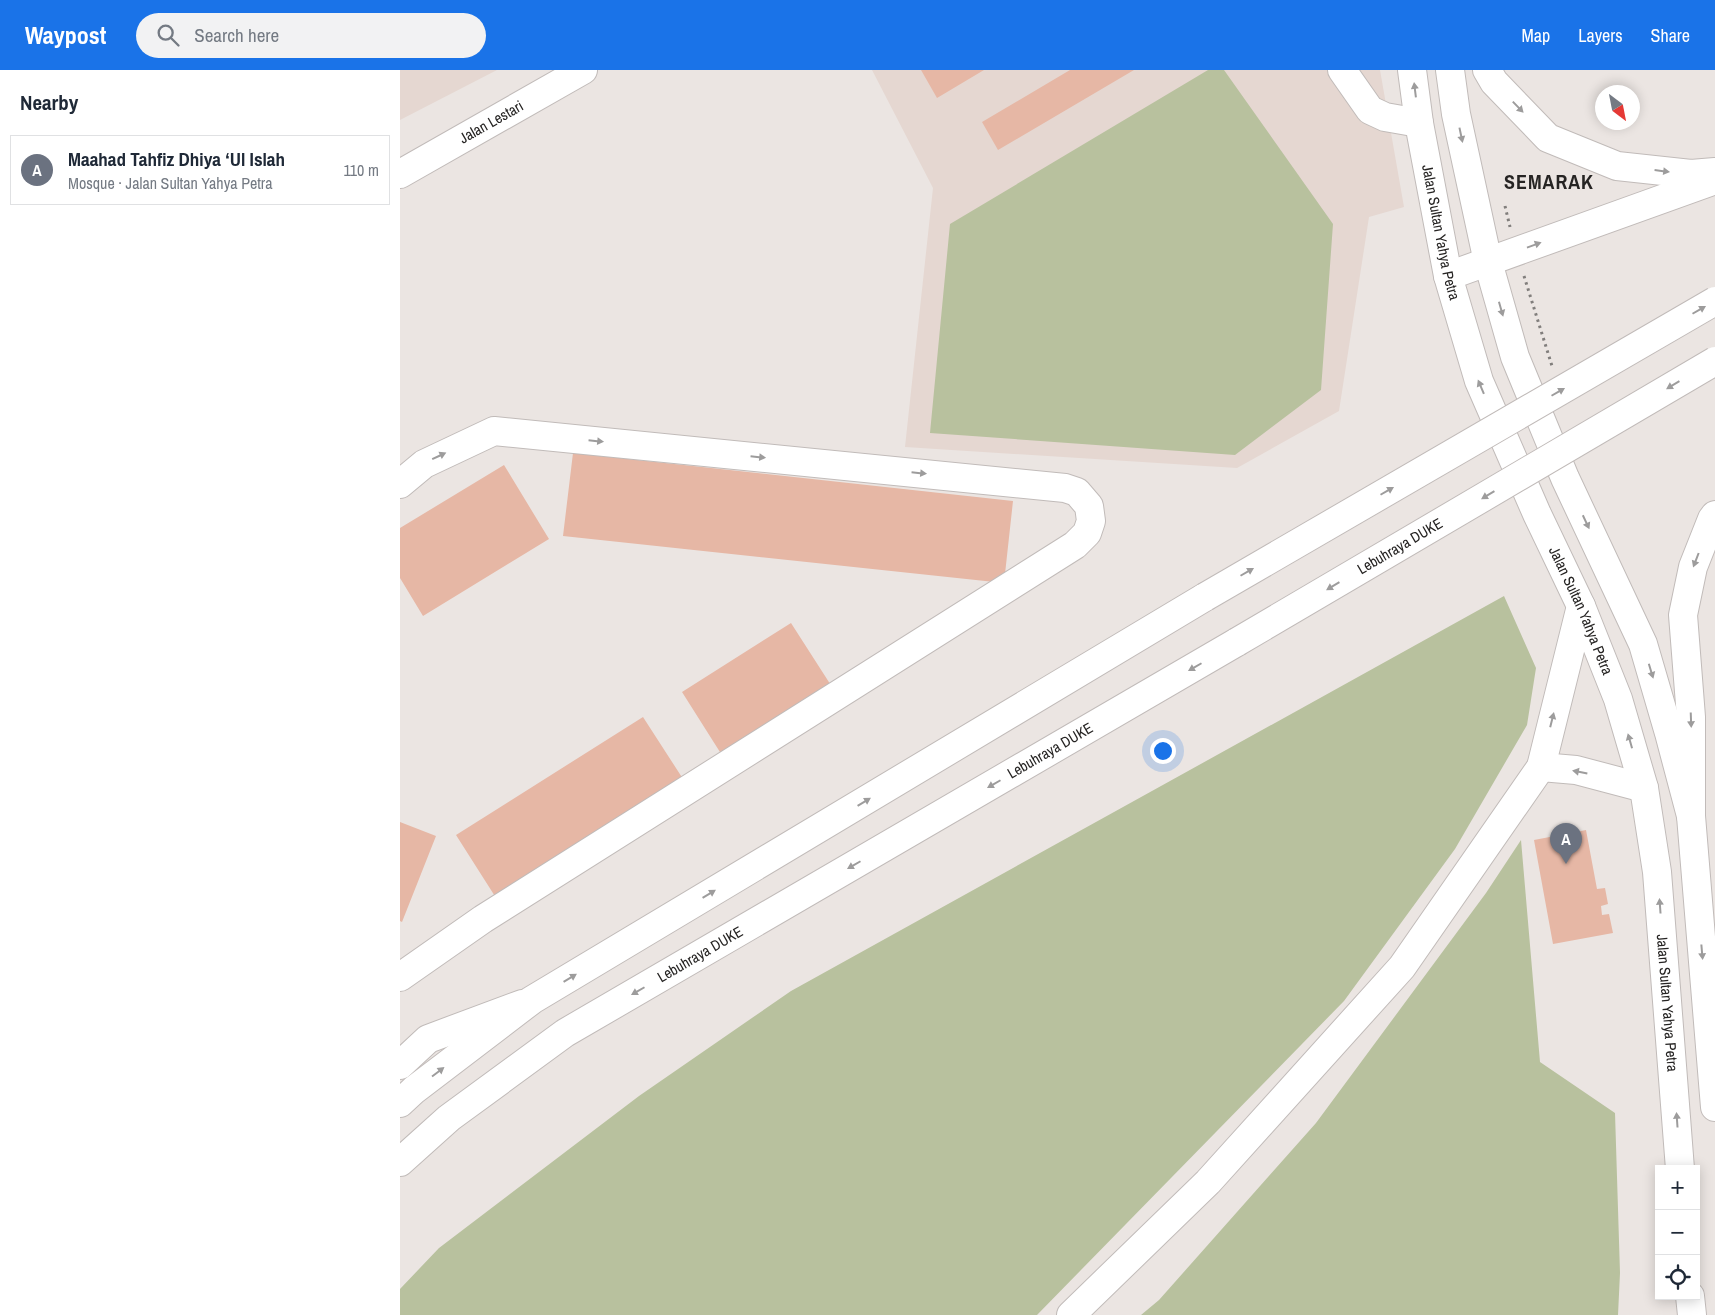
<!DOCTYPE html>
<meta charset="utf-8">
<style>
body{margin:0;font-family:"Archivo Narrow",sans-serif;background:#f2f2f3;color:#1f2937}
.controls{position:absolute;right:15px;bottom:15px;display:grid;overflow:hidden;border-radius:0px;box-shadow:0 2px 12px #0003}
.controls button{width:45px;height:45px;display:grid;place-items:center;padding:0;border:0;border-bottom:1px solid #e0e1e3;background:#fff;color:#1f2937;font:25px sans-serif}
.compass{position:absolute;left:1195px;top:15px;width:45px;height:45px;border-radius:50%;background:#fff;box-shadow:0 2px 12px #0003;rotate:148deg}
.you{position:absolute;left:762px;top:680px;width:18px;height:18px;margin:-12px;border:4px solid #fff;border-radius:50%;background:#1a73e8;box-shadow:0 0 0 8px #1a73e833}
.badge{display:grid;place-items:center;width:32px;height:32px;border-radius:50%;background:#1a73e8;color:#fff;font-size:16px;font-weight:700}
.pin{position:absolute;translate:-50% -41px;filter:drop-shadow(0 1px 2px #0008)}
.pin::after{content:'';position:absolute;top:26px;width:18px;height:15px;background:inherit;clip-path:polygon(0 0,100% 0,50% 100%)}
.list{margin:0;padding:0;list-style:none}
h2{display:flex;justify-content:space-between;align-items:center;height:65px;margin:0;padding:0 20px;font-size:21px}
h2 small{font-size:16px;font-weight:400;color:#747a83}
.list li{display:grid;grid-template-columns:32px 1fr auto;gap:15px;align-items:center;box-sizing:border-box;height:70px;margin:0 10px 10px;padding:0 10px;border:1px solid #e0e1e3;border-radius:0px}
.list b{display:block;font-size:19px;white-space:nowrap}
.list p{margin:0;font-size:16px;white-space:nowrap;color:#747a83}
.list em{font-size:16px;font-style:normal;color:#747a83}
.icon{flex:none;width:28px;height:28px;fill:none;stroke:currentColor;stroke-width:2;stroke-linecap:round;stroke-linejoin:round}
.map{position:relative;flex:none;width:1315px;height:1245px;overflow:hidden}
header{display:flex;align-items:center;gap:30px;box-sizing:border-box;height:70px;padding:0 25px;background:#1a73e8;color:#fff}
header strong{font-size:24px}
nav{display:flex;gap:28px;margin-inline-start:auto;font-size:18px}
.search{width:350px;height:45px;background:#f2f2f3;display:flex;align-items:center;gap:12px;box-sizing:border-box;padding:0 18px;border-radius:28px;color:#747a83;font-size:19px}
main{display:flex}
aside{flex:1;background:#fff}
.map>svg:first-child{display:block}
.built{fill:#e5d7d1}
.green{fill:#b8c19e}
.building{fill:#e6b7a5}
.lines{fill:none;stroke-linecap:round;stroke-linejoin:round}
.minor-casing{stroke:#c1bbb9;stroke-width:30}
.major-casing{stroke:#c1bbb9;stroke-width:30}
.highway-casing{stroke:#c1bbb9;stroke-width:30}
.path{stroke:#817e7c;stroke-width:3;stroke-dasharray:2.5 4;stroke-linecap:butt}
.minor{stroke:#fff;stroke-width:28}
.major{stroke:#fff;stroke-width:28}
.highway{stroke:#fff;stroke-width:28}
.highway-bridge-casing{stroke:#c1bbb9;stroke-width:30;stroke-linecap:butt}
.highway-bridge{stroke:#fff;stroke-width:28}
.oneway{fill:#9d9c9c}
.labels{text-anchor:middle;stroke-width:4;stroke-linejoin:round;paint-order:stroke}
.street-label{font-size:15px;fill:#262423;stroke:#ebe5e2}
.district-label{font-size:20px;font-weight:bold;letter-spacing:1px;fill:#262423;stroke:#ebe5e2}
</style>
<header>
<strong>Waypost</strong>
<div class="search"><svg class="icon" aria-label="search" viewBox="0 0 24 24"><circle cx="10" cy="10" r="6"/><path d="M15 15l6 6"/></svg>Search here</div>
<nav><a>Map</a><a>Layers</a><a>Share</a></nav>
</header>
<main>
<aside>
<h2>Nearby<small></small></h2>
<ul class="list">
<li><span class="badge" style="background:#6b7280">A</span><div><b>Maahad Tahfiz Dhiya ‘Ul Islah</b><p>Mosque · Jalan Sultan Yahya Petra</p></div><em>110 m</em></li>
</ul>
</aside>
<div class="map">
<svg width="1315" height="1245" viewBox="0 0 1315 1245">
<rect width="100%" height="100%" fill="#ebe5e2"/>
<path class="built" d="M0,0h97l-97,50z
M472,0h508l24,137 -35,10 -30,194 -102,57 -332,-21 28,-259z"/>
<path class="green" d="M808,0h16l109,154 -12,166 -86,65 -305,-22 20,-209z
M1104,526l32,72 -9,57 -72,124 -111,152 -307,314h-637v-26l39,-41 200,-152 152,-105z
M1121,770l19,222 75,51 5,160 -2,42h-477l18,-15 157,-177 170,-230z"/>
<path class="building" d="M521,0h63l-47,28z
M670,0h64l-136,80 -16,-28z
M173,383l440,48 -9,82 -441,-47z
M104,395l45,74 -126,77 -23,-38v-50z
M391,553l43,67 -109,70 -43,-68z
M243,647l42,65 -187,119 -42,-66z
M0,752l36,14 -34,86 -2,-1z
M1186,760l11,59 8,-1 3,16 -7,2 1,9 7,-1 4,19 -60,11 -19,-104z"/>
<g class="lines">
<g class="minor-casing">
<g id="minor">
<path d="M942,0l28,40 15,7 34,6"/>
<path id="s1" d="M0,104l183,-104"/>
<path d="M0,414l24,-20 70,-33 571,57 12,4 12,14 2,15 -4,12 -12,12 -592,374 -83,58"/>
<path d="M1141,697l35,3 68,18"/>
<path d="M0,995l28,-26 94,-35"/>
<path d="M671,1245l137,-133 194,-215 139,-200 40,-161"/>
</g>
</g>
<g class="major-casing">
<g id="major">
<path id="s2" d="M1012,0l7,53 29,153 31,105 58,133 44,92 37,93 26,89 13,84 23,297"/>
<path d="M1050,0l6,44 32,148 27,95 50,121 78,166 26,89 22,83 24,291"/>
<path d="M1290,1226l2,19"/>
</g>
</g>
<g class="highway-casing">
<g id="highway">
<path d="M1087,0l7,12 54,56 69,28 74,8 24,-2"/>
<path d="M1048,206l267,-96"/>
<path d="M1291,746v-99l-8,-102 10,-48 19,-48 3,-4"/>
<path d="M0,1033l14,-13 118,-90 673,-403"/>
<path id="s3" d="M0,1092l49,-44 116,-85 672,-391"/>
</g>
</g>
<path class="path" d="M1105,136l5,21
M1124,206l28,90"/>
<use href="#minor" class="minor"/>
<use href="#major" class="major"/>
<use href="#highway" class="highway"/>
<g class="highway-bridge-casing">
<g id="highway-bridge">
<path d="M805,527l510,-296"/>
<path id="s4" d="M837,572l478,-281"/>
</g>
</g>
<use href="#highway-bridge" class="highway-bridge"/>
</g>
<defs><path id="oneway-solid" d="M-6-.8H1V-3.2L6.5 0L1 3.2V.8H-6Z" transform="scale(1.25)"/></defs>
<g class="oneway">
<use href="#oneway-solid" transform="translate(1015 20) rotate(-97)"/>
<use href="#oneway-solid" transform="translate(1118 37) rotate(46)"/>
<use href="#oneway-solid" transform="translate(1061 65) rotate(78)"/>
<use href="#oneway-solid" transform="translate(1262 101) rotate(7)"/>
<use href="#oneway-solid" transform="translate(1134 175) rotate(-20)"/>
<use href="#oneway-solid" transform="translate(1101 239) rotate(74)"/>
<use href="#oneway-solid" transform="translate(1299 240) rotate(-30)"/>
<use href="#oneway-solid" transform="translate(1273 315) rotate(149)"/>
<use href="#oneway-solid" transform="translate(1081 317) rotate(-113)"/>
<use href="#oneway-solid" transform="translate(1158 322) rotate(-30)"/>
<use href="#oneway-solid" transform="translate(196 371) rotate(6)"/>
<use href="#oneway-solid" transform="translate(39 386) rotate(-25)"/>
<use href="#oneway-solid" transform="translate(358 387) rotate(6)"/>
<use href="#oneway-solid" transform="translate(519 403) rotate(6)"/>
<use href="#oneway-solid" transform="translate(987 421) rotate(-30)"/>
<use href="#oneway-solid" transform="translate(1088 425) rotate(149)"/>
<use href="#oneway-solid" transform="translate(1186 452) rotate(65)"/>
<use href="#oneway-solid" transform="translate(1296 490) rotate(111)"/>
<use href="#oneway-solid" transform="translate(847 502) rotate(-30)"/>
<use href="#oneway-solid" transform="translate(933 516) rotate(149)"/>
<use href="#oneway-solid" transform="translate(795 597) rotate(150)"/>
<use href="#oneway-solid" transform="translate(1251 601) rotate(73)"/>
<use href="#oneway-solid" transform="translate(1152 650) rotate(-76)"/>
<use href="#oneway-solid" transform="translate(1291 650) rotate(88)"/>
<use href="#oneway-solid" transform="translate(1230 671) rotate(-106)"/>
<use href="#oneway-solid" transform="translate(1180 702) rotate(-169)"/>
<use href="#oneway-solid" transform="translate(594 714) rotate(150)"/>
<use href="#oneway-solid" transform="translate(464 732) rotate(-31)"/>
<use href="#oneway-solid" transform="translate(454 795) rotate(150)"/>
<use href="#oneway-solid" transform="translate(309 824) rotate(-31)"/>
<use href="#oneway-solid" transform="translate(1260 836) rotate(-94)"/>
<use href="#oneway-solid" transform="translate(1302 882) rotate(85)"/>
<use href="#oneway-solid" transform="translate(170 908) rotate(-31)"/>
<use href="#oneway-solid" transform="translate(238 921) rotate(150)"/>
<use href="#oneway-solid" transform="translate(38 1002) rotate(-37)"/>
<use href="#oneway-solid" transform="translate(1277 1050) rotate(-94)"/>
</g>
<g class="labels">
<g class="street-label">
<text dy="5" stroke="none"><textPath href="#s1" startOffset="105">Jalan Lestari</textPath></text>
<text dy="5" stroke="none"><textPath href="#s2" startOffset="165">Jalan Sultan Yahya Petra</textPath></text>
<text dy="5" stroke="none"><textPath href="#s4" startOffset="189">Lebuhraya DUKE</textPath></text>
<text dy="5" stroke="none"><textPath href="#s2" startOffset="570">Jalan Sultan Yahya Petra</textPath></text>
<text dy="5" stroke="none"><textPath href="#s3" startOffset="771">Lebuhraya DUKE</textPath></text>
<text dy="5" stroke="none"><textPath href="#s3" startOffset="366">Lebuhraya DUKE</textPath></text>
<text dy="5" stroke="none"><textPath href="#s2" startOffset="975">Jalan Sultan Yahya Petra</textPath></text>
</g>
<g class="district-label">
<text x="1149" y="119">SEMARAK</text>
</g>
</g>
</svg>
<div class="controls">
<button>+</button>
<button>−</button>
<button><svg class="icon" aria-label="locate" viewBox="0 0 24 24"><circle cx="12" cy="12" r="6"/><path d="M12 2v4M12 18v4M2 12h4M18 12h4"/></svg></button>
</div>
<svg class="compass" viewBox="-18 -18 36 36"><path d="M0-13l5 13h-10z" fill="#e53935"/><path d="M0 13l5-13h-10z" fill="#747a83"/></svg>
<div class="you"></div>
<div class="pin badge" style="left:1166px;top:794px;background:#6b7280">A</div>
</div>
</main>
